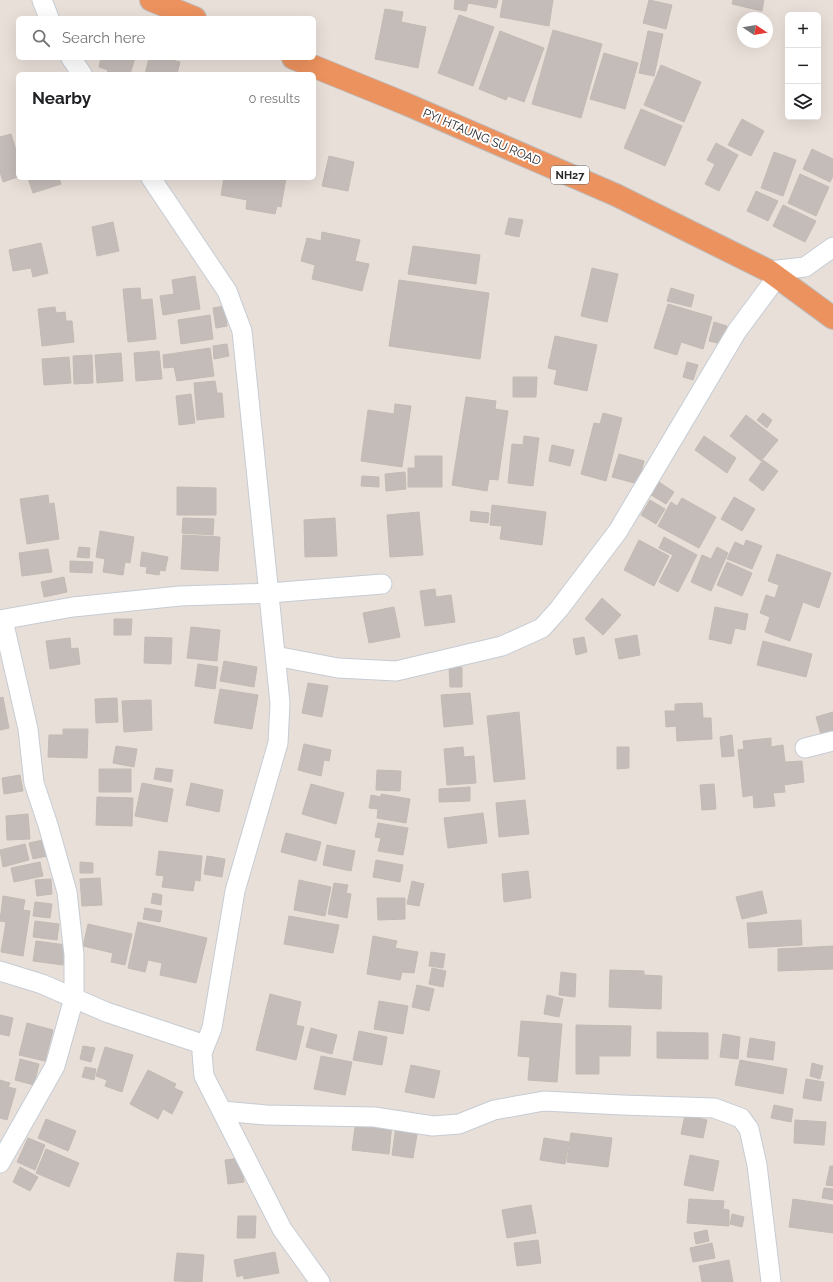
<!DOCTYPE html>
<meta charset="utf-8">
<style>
body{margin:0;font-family:Raleway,sans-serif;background:#f6f6f6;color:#202124}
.controls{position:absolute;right:12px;top:12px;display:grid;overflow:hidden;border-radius:6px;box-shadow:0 4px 16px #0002}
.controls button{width:36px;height:36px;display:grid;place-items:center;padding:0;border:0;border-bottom:1px solid #e0e0e0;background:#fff;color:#202124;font:20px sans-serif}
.compass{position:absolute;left:737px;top:12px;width:36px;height:36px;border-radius:50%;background:#fff;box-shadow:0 4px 16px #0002;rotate:102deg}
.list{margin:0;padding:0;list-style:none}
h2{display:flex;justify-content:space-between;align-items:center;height:52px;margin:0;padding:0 16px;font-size:17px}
h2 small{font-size:13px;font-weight:400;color:#757577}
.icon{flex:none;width:22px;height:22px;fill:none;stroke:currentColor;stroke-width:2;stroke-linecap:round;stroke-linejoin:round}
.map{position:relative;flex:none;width:833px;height:1282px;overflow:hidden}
.search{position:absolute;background:#fff;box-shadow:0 4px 16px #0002;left:16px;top:16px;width:300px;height:44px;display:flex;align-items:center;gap:10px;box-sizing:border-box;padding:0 14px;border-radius:6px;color:#757577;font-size:15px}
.panel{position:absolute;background:#fff;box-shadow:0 4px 16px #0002;left:16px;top:72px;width:300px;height:108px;border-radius:6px}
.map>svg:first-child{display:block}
.building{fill:#c4bcb9;stroke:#c4bab4}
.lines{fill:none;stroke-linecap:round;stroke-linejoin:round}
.minor-casing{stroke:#c5ccd4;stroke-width:21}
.trunk-casing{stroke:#bebebe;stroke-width:24}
.minor{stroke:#fff;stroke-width:19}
.trunk{stroke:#ec925e;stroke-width:22}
.labels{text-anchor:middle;stroke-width:4;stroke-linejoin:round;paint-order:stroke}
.shield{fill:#fff;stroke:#686868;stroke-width:1}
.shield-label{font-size:11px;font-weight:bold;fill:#272727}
.street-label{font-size:12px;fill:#272727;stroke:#fff}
</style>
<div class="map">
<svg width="833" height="1282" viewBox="0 0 833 1282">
<rect width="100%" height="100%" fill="#e9dfd9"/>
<path class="building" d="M455,0h43l-2,8 -28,-5 -2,8 -12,-2z
M503,0h50l-4,26 -49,-9z
M649,0l23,5 -6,24 -23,-6z
M733,0h31l-2,11 -30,-7z
M385,9l18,3 -2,10 25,5 -8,41 -43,-9z
M459,15l35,12 -21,59 -35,-13z
M553,30l49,14 -21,74 -49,-14z
M500,31l44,17 -20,54 -16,-6 -2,4 -27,-11z
M648,31l15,3 -9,42 -15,-3z
M604,53l34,10 -13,46 -35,-10z
M101,58h34l-5,16h-23l1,-4 -9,-3z
M149,58h15l16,4 -3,12h-32z
M661,65l40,17 -17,40 -40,-17z
M641,109l41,17 -17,40 -41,-18z
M742,119l22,12 -13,25 -23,-11z
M11,134l7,23v6l-3,1 3,13 -15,5 -3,-10v-35z
M716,143l22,12 -19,36 -14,-7 10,-20 -8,-4z
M812,149l21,10v17l-3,6 -27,-13z
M774,152l22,8 -13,36 -22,-8z
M329,156l25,6 -6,29 -26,-5z
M800,174l29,13 -13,29 -28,-13z
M28,178h31l2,6 -28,9z
M224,178h62l-5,29 -4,-1 -2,8 -29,-5 1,-9 -26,-5z
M756,191l22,10 -10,20 -21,-10z
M783,205l33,16 -11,21 -32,-16z
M509,218l14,2 -4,17 -14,-3z
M113,222l6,29 -22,5 -5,-29z
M322,232l38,8 -5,21 14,3 -7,27 -50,-12 3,-14 -14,-4 6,-23 14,3z
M41,243l7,30 -15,4 -2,-9 -18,3 -4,-21z
M413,246l67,9 -4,29 -68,-10z
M592,268l26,6 -11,48 -26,-6z
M195,276l5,33 -37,6 -3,-19 14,-2 -2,-14z
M399,280l90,13 -9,66 -91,-13z
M140,288l1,12 11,-1 4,40 -28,3 -5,-53z
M671,288l23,7 -3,12 -24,-6z
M668,304l44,13 -9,32 -22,-7 -4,13 -23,-7z
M224,306l3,20 -11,2 -3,-20z
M55,307l1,6 9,-1 1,9h6l2,21 -32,4 -4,-37z
M210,315l3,24 -32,5 -3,-24z
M714,322l13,4 -5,18 -13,-3z
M555,336l42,9 -10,46 -33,-7 3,-14 -9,-2z
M227,344l2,12 -15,3 -1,-13z
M210,348l4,28 -37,5 -3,-14 -10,1 -1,-13z
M159,351l3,28 -26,2 -2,-28z
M121,353l2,28 -26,2 -2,-28z
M92,355l1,28 -19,1 -1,-28z
M69,357l2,26 -27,2 -2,-26z
M687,362l11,3 -5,15 -10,-3z
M513,377h24l-1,20h-23z
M215,381l2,12h5l2,24 -27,3 -3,-37z
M191,394l4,29 -16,2 -3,-29z
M466,397l30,4 -1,8 13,2 -10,69 -9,-1 -2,12 -35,-6z
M395,404l16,2 -9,61 -41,-6 7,-51 26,4z
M603,413l19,5 -16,63 -25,-7 13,-51 6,1z
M763,413l9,7 -5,8 -10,-8z
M746,415l32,25 -17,21 -31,-25z
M524,436l15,2 -6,48 -25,-3 4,-39 11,1z
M704,436l32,22 -9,15 -32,-23z
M552,445l22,5 -4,16 -21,-5z
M619,454l25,7 -6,23 -26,-7z
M415,456h27v31h-34v-19h7z
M763,460l15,11 -15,20 -14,-11z
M405,472l1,17 -20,2 -1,-17z
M362,476l17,1v10l-18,-1z
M659,482l15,10 -8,12 -15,-9z
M177,487l39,1v27h-39z
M48,495l1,9 5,-1 5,36 -32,5 -7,-45z
M734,497l21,12 -13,22 -21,-12z
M682,498l34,19 -17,31 -41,-22 13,-24 6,4z
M650,500l15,9 -9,15 -15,-9z
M492,505l54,7 -4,33 -42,-6 2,-13 -12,-1z
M471,511l18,2 -1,10 -18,-2z
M419,512l4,43 -33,2 -3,-42z
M183,518l31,1 -1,16 -31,-2z
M335,518l2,38 -32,1 -1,-37z
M100,531l34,6 -4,26 -5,-1 -2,13 -20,-3 2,-13 -9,-2z
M183,535l37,2 -2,34 -37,-2z
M664,537l33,18 -19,37 -19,-10 14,-27 -14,-7z
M639,540l30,16 -15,30 -30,-16z
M746,540l16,6 -10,23 -25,-10 8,-17 9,4z
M79,547l11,1 -1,10 -12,-1z
M717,547l11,6 -17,38 -20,-9 11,-27 9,4z
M48,549l4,23 -30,4 -3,-23z
M142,552l26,5 -3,14 -5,-1 -1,5 -13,-2 1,-6 -7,-1z
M777,554l54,19 -12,35 -16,-6 -13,39 -25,-9 5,-15 -10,-4 6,-18 9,3 4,-13 -11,-4z
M70,561l23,1 -1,11 -22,-1z
M727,562l25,11 -10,23 -25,-11z
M64,577l3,15 -23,5 -3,-15z
M435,589l1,8 15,-2 4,27 -30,4 -5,-35z
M602,598l19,17 -18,20 -18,-16z
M394,607l6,30 -31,6 -6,-30z
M715,607l33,7 -3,16 -10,-2 -4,16 -22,-5z
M114,619h18l-1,16h-17z
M191,627l29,3 -3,31 -30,-3z
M637,635l3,20 -21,4 -4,-20z
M145,637l27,1 -1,26 -27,-1z
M584,637l3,15 -11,3 -3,-16z
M70,638l1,11 7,-1 2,16 -30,5 -4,-28z
M763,641l49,13 -6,23 -49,-12z
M224,661l33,6 -3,20 -34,-6z
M198,664l20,3 -3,22 -20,-3z
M449,667h13v20h-12z
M308,683l20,3 -6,31 -20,-4z
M220,689l38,6 -6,34 -38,-6z
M470,693l3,31 -29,3 -3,-32z
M3,697l6,31 -9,2v-32z
M117,698l1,24 -22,1 -1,-24z
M151,700l1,30 -28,2 -2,-31z
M702,703l1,15h8l1,21 -35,2 -1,-15 -10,1 -1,-16h10v-7z
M519,712l6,67 -31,3 -7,-66z
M833,712v23l-11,3 -6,-21z
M63,729h25l-1,29 -39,-1 1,-22h14z
M732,735l2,21 -12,1 -2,-20z
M771,738v9l12,-2 2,17 17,-1 2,21 -20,3 1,7 -12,1 2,13 -21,2 -1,-13 -10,2 -5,-47 6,-1 -1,-8z
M304,744l27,6 -2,11 -5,-1 -3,16 -23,-6z
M116,746l21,3 -3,18 -21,-4z
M463,747l1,10 10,-1 2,27 -29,2 -3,-36z
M617,747h12v21l-12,1z
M156,768l17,2 -2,12 -17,-3z
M99,769h32v23h-32z
M377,770l24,1 -1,20 -24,-1z
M20,775l3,16 -19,3 -2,-16z
M142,783l31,6 -6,33 -32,-6z
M191,783l32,7 -4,22 -33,-7z
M311,784l33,9 -8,31 -34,-10z
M714,784l2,25 -14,1 -2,-25z
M470,787v14l-31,1v-13z
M381,794l29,5 -4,24 -29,-5 1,-9 -9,-1 2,-13 10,2z
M97,797l36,1 -1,28 -36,-1z
M525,800l4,34 -30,3 -3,-34z
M483,813l4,30 -39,5 -4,-30z
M28,814l2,25 -23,1 -1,-24z
M378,823l30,5 -5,27 -25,-4 3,-13 -6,-1z
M286,833l35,9 -5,19 -35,-9z
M43,840l4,16 -14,3 -4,-16z
M25,844l4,16 -26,7 -3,-17z
M327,845l28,6 -4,20 -28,-6z
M159,851l43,5 -2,25 -5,-1 -2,11 -31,-4 2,-11 -8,-1z
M207,856l18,3 -3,18 -18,-3z
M376,860l27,5 -3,17 -27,-5z
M40,862l3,14 -29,6 -3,-14z
M80,862l13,1v10h-13z
M528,871l3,27 -27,4 -2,-28z
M100,878l2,27 -20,1 -2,-27z
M51,879l1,15 -15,2 -2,-16z
M299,880l32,7 -6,29 -31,-6z
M412,881l12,3 -5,22 -12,-2z
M334,883l14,2 -2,8 5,1 -4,24 -19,-4z
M762,891l5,22 -25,6 -6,-22z
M153,893l9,2 -1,10 -10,-2z
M3,896l22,4 -2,10 7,1 -7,45 -22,-4 5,-30 -6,-1z
M377,898h28v21l-27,1z
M35,902l17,2 -2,14 -17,-2z
M145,908l17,3 -2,11 -17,-3z
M289,916l50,9 -6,28 -49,-9z
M801,920l1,25 -53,3 -2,-25z
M35,921l24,3 -2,16 -24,-3z
M138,922l69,16 -11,45 -36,-8 2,-12 -14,-3 -3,12 -17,-4z
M88,924l44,10 -7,31 -14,-3 2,-9 -30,-7z
M373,936l24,5 -2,7 23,4 -4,21 -12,-1 -2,8 -33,-6z
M36,941l30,4 -3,20 -30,-4z
M833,946v23l-55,2v-22z
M431,952l14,2 -2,14 -14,-2z
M432,968l14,3 -3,16 -14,-3z
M610,970l34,1v4l18,1 -1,33 -52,-2z
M561,972l15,2 -1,23 -16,-2z
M417,985l17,4 -5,22 -17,-4z
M270,994l31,8 -5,23 8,2 -8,33 -40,-10z
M547,995l16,4 -4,18 -15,-3z
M379,1001l29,5 -5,28 -29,-5z
M0,1015l13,3 -4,18 -9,-2z
M521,1021l41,3 -5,58 -29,-2 2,-23 -12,-1z
M27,1023l26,7 -8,31 -26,-6z
M576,1025l55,1 -1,30h-31v18h-23z
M311,1028l26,7 -5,19 -26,-7z
M359,1031l28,6 -5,28 -29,-5z
M657,1032l51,1v26l-51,-1z
M723,1034l17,3 -2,22 -18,-2z
M750,1038l25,4 -2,18 -26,-3z
M83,1046l12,2 -4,14 -11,-3z
M105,1047l28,8 -11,37 -17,-6 2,-6 -11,-4z
M321,1056l31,6 -7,33 -31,-6z
M20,1059l19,5 -5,21 -19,-5z
M740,1060l47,9 -4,25 -48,-9z
M812,1063l11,3 -3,13 -10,-3z
M411,1065l29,6 -6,27 -29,-6z
M85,1067l11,2 -2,11 -12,-3z
M148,1070l28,14 -2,4 9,4 -11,22 -9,-5 -5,10 -28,-15z
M806,1079l18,3 -3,19 -18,-3z
M0,1080l10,3 -2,4 8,2 -9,31 -7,-2z
M774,1105l19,4 -2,13 -20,-4z
M685,1115l22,5 -4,18 -22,-4z
M46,1119l30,12 -8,20 -30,-13z
M356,1120l36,4 -3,30 -37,-4z
M795,1120l31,2 -2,23 -30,-2z
M396,1126l22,3 -5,29 -21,-3z
M571,1133l41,5 -4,29 -41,-5z
M28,1138l17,7 -10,25 -18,-8z
M544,1138l25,4 -4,22 -25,-4z
M46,1149l33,14 -10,24 -33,-14z
M690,1155l29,6 -6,30 -29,-6z
M241,1158l3,24 -16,2 -3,-24z
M830,1166h3v20l-7,-1z
M20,1167l18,10 -8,14 -17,-9z
M824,1188l9,1v11l-11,-2z
M689,1199l35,2 -1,8 6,1v16l-42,-3z
M793,1199l40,6v28l-44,-6z
M531,1205l5,28 -29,5 -5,-28z
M732,1214l12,3 -2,10 -12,-3z
M238,1216h18l-1,22h-18z
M707,1230l2,11 -13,3 -2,-11z
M538,1240l3,23 -24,3 -3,-23z
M712,1243l3,15 -22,4 -3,-14z
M275,1252l4,21 -35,6 -1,-4 -6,2 -3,-17z
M177,1253l27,2 -2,27 -28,-1z
M729,1260l4,22h-31l-3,-16z"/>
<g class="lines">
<g class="minor-casing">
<path id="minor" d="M42,0l7,18
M71,58l11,16
M151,178l76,113 15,40 38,372 -2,40 -43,148 -23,137 -10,25 2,23 78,153 38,53
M769,271l36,-4 28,-20
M0,620l73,-13 107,-11 89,-3 113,-9
M275,656l63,12 58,3 106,-25 40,-18 17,-19 59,-78 119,-200 40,-54
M805,748l28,-7
M0,971l42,13 64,28 99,33
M222,1111l44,4 108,2 59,9 26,-2 35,-14 50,-9 78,4 92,3 27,10 8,11 8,36 14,117
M0,1163l55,-97 19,-68v-43l-7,-63 -19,-67 -14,-42 -6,-54 -25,-109"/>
</g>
<g class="trunk-casing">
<path id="trunk" d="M151,0l44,18
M293,58l113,46 210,91 153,76 64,47"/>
</g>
<use href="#minor" class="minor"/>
<use href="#trunk" class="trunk"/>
</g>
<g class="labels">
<rect class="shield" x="551" y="166" width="38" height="18" rx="3"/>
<g class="shield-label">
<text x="570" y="179">NH27</text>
</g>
<g class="street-label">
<text transform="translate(482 137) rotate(23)" y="4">PYI HTAUNG SU ROAD</text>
</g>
</g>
</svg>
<div class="controls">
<button>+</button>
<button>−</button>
<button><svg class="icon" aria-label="layers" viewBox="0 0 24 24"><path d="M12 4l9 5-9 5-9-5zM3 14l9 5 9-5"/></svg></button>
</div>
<svg class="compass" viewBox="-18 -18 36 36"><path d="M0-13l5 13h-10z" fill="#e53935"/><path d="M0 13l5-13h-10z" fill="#757577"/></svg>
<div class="search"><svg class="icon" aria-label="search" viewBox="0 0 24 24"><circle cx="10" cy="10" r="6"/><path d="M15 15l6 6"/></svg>Search here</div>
<section class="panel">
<h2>Nearby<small>0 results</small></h2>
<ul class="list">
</ul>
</section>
</div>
